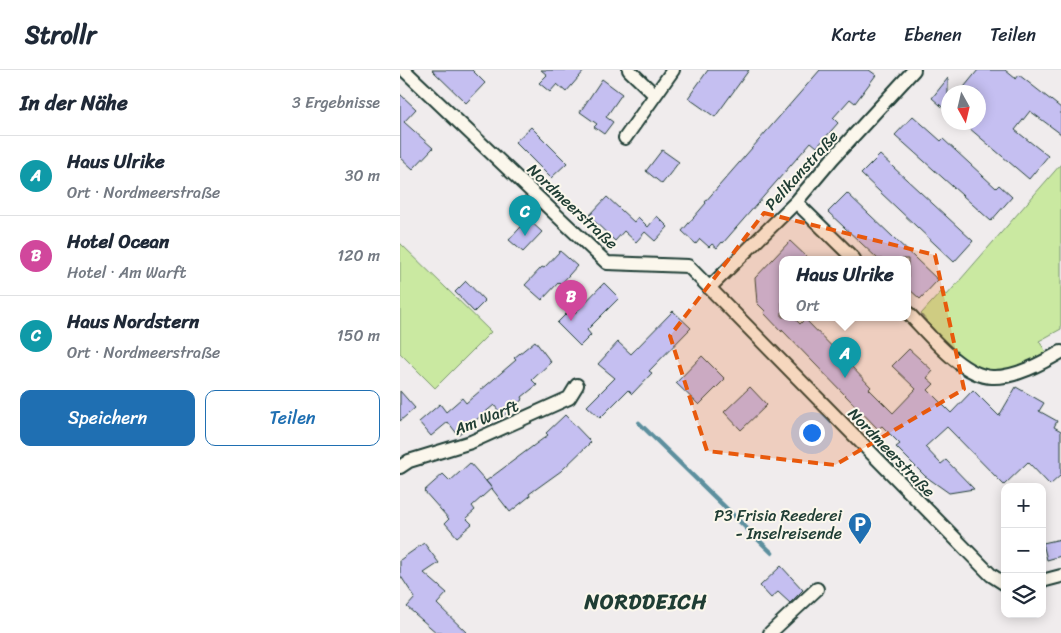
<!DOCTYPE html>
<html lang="de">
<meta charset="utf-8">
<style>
body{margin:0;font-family:Sriracha,sans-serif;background:#f2f2f3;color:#1f2937}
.controls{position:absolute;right:15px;bottom:15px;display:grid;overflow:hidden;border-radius:10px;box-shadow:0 2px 12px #0003}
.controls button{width:45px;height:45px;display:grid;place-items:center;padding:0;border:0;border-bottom:1px solid #e0e1e3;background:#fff;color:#1f2937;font:25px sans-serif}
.compass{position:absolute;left:541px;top:15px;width:45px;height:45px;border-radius:50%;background:#fff;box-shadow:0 2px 12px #0003;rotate:172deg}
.you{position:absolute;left:411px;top:362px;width:18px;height:18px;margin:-12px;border:4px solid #fff;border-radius:50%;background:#1a73e8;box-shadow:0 0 0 8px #1a73e833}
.badge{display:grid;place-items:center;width:32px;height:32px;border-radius:50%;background:#1f6fb2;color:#fff;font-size:16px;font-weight:700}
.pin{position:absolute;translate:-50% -41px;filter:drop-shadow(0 1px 2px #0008)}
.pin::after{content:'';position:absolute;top:26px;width:18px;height:15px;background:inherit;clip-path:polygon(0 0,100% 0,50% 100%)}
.popup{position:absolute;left:379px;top:186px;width:132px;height:65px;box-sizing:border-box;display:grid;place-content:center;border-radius:10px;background:#fff;filter:drop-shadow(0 1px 4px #0005);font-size:16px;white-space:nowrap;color:#747a83}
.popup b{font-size:19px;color:#1f2937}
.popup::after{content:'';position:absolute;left:50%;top:100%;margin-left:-10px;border:10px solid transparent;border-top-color:#fff}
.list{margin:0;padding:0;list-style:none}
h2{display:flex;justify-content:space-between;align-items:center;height:65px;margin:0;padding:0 20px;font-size:21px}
h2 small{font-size:16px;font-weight:400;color:#747a83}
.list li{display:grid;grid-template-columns:32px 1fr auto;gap:15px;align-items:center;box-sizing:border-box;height:80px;padding:0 20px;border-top:1px solid #e0e1e3}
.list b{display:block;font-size:19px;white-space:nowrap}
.list p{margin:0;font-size:16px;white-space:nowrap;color:#747a83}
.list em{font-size:16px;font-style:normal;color:#747a83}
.actions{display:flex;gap:10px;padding:15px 20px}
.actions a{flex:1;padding:11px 0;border:1px solid #1f6fb2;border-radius:10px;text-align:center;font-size:18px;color:#1f6fb2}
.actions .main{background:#1f6fb2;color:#fff}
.icon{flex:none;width:28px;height:28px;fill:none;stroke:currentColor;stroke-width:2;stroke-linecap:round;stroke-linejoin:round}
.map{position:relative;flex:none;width:661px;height:563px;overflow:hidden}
header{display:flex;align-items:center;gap:30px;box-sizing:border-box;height:70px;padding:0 25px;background:#fff;border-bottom:1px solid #e0e1e3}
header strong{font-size:24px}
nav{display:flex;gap:28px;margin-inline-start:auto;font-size:18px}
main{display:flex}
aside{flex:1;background:#fff}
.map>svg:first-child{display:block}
.green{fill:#cae9a1;stroke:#74936a}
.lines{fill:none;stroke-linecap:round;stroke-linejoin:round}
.stream{stroke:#5c8f9e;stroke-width:4.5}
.building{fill:#c5bff1;stroke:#1f3d34}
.minor-casing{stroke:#1f3d34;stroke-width:16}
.minor{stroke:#fbf7ec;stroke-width:12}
.marked{fill:#e8590c;fill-opacity:0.2;stroke:#e8590c;stroke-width:4;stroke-dasharray:10 6;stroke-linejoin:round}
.labels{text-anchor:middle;stroke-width:4;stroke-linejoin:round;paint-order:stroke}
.street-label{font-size:16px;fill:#1f3d34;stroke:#fbf7ec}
.poi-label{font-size:16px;fill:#1f3d34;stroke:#fbf7ec;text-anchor:end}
.district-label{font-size:21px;font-weight:bold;letter-spacing:1px;fill:#1f3d34;stroke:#fbf7ec}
</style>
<header>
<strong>Strollr</strong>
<nav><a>Karte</a><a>Ebenen</a><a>Teilen</a></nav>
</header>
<main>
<aside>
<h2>In der Nähe<small>3 Ergebnisse</small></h2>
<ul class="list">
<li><span class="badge" style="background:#0f9aa8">A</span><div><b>Haus Ulrike</b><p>Ort · Nordmeerstraße</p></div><em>30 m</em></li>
<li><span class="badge" style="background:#d1479c">B</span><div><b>Hotel Ocean</b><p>Hotel · Am Warft</p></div><em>120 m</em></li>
<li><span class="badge" style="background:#0f9aa8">C</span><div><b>Haus Nordstern</b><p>Ort · Nordmeerstraße</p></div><em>150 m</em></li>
</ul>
<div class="actions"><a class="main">Speichern</a><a>Teilen</a></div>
</aside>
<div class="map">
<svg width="661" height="563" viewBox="0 0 661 563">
<rect width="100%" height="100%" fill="#f0eced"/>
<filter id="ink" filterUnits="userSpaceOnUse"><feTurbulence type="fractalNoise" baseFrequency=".02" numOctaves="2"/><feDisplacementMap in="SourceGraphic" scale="10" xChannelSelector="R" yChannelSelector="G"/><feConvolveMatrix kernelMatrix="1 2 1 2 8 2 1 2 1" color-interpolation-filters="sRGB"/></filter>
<g filter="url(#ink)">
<path class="green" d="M661,94v165l-22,12 7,11c-16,8 -35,20 -54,19 -28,0 -54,-37 -71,-57l20,-22 6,3z
M0,173l91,89 -56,56 -35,-35z"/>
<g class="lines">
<path class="stream" d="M239,353l133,130"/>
</g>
<path class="building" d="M32,0h40l13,13 -19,20z
M141,0h44l-19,22 -9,-8 -7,8 -11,-9 8,-8z
M308,0h41l-34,47 -27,-19z
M420,0h49l7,5 -21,28 -5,-4 -17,19 5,5 -21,24 -6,-5 -88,101 -1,-1 -5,6 -5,-4 -3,3 -9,-8 -4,5 -14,-13 24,-28 -1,-1z
M578,0h27l11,9 3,-4 42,33v26l-31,-23 -15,19 33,26 -19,23 -67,-57h16v-30h-18z
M548,8v34l-16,-14z
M202,9l20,15 -16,23 7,5 -9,12 -10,-7 3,-3 -17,-12z
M0,24l16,15 -12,13 29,26 -20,21 -13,-12z
M513,46l28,25 2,-2 53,49 3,-3 13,12 -21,24 -96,-86z
M131,57l36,36 -16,15 -36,-36z
M262,80l17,12 -17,22 -16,-13z
M480,85l93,86 -19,21 -93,-88z
M447,123l91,87 -18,19 -12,-11v-29h-30l-50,-47z
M207,127l27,25 4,-5 10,10 9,-11 11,11 -13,14 -10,-9 -9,10 -12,-11 -9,10 -26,-25z
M128,149l14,13 -19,20 -14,-12z
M390,171l19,18h-27v58h14l-2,1 6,6 5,-5 44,45 22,23 -2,2 24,24 23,-24 -24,-23 17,-17 24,22 -6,7 7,6 -6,6 23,23 22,-23 26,26 17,-29 28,16 -5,8 18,10 -3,6 7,4v44l-11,10 -22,-23 -24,23 -57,-58 -22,20 16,17 5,-4 28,29 -25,4 -24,-17 -29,-29 4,-3 -18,-18 -4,3 -96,-99v2l-18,-19 1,-2 -8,-8 -2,-25z
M160,181l17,15 -16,18 -2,-2 -17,18 -17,-15 17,-18 2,1z
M66,211l19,20 -11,11 -19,-20z
M204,213l15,15 -32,32 4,5 -11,11 -23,-23 11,-11 4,4z
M273,241l18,17 -42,43 3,2 -20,21 -4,-4 -28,28 -13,-12 28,-28 -17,-14 20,-22 13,12z
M135,271l16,21 -19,18 5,5 -15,12 1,2 -20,17 -9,-11 -36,30 -10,-13 -17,14 -12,-14 21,-18 6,8 16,-14 4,5 50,-43 -2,-2z
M302,286l23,23 -26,26 -23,-22z
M350,317l17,18 -26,25 -17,-18z
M0,321l15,17 -15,13z
M165,345l26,27 -30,29 -32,23 1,2 -20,16 -24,-31 62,-46 -2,-2z
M70,393l22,25 -20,18 3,4 -9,8 6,6 -15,13 -12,-14 4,-4 -25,-28 19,-17 7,7z
M661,469v17l-14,4 -4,-17z
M24,473l15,20 -15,10 23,20 -10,11 30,29h-30l-30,-26 8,-9 -15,-23v-15z
M381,496l22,24 -13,13 -12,-11 -7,6 -11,-12z"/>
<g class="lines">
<g class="minor-casing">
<path id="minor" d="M4,0l203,193 81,3 303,309 14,9
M229,0l26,25
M225,68l48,-68
M396,132l58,57
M309,218l87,-86 37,-44 81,-88
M508,243c20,20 53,63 84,64 23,1 50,-14 69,-25
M0,397l9,-6 62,-19 98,-44 8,-13
M642,511l19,-5
M370,563l47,-44"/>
</g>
<use href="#minor" class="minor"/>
</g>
</g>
<path class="marked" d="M364,143l171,42 29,134 -129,76 -128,-14 -37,-115z"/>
<defs>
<g id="parking-pin" transform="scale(1.25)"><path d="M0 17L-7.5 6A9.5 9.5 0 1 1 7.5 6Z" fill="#1f6fb2" stroke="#fbf7ec"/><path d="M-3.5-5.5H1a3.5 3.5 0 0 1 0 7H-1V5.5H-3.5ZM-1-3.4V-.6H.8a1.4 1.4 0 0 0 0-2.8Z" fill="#fff"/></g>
</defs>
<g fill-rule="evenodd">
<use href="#parking-pin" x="460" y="454"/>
</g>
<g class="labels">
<g class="street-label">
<text transform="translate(401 100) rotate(-48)" y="6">Pelikanstraße</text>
<text transform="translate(173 136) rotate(43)" y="6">Nordmeerstraße</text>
<text transform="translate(86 347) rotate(-22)" y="6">Am Warft</text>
<text transform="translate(492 382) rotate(46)" y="6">Nordmeerstraße</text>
</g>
<g class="poi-label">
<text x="442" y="451">P3 Frisia Reederei<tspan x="442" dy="18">- Inselreisende</tspan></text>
</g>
<g class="district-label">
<text x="246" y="539">NORDDEICH</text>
</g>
</g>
</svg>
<div class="controls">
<button>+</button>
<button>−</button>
<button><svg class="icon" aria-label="layers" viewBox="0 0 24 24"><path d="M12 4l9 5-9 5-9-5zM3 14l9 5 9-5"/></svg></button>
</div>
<svg class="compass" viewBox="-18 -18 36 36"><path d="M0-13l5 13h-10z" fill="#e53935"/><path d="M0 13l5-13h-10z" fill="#747a83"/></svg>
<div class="you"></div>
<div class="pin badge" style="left:445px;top:308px;background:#0f9aa8">A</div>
<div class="popup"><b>Haus Ulrike</b>Ort</div>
<div class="pin badge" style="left:171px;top:251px;background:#d1479c">B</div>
<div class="pin badge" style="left:125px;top:166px;background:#0f9aa8">C</div>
</div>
</main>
